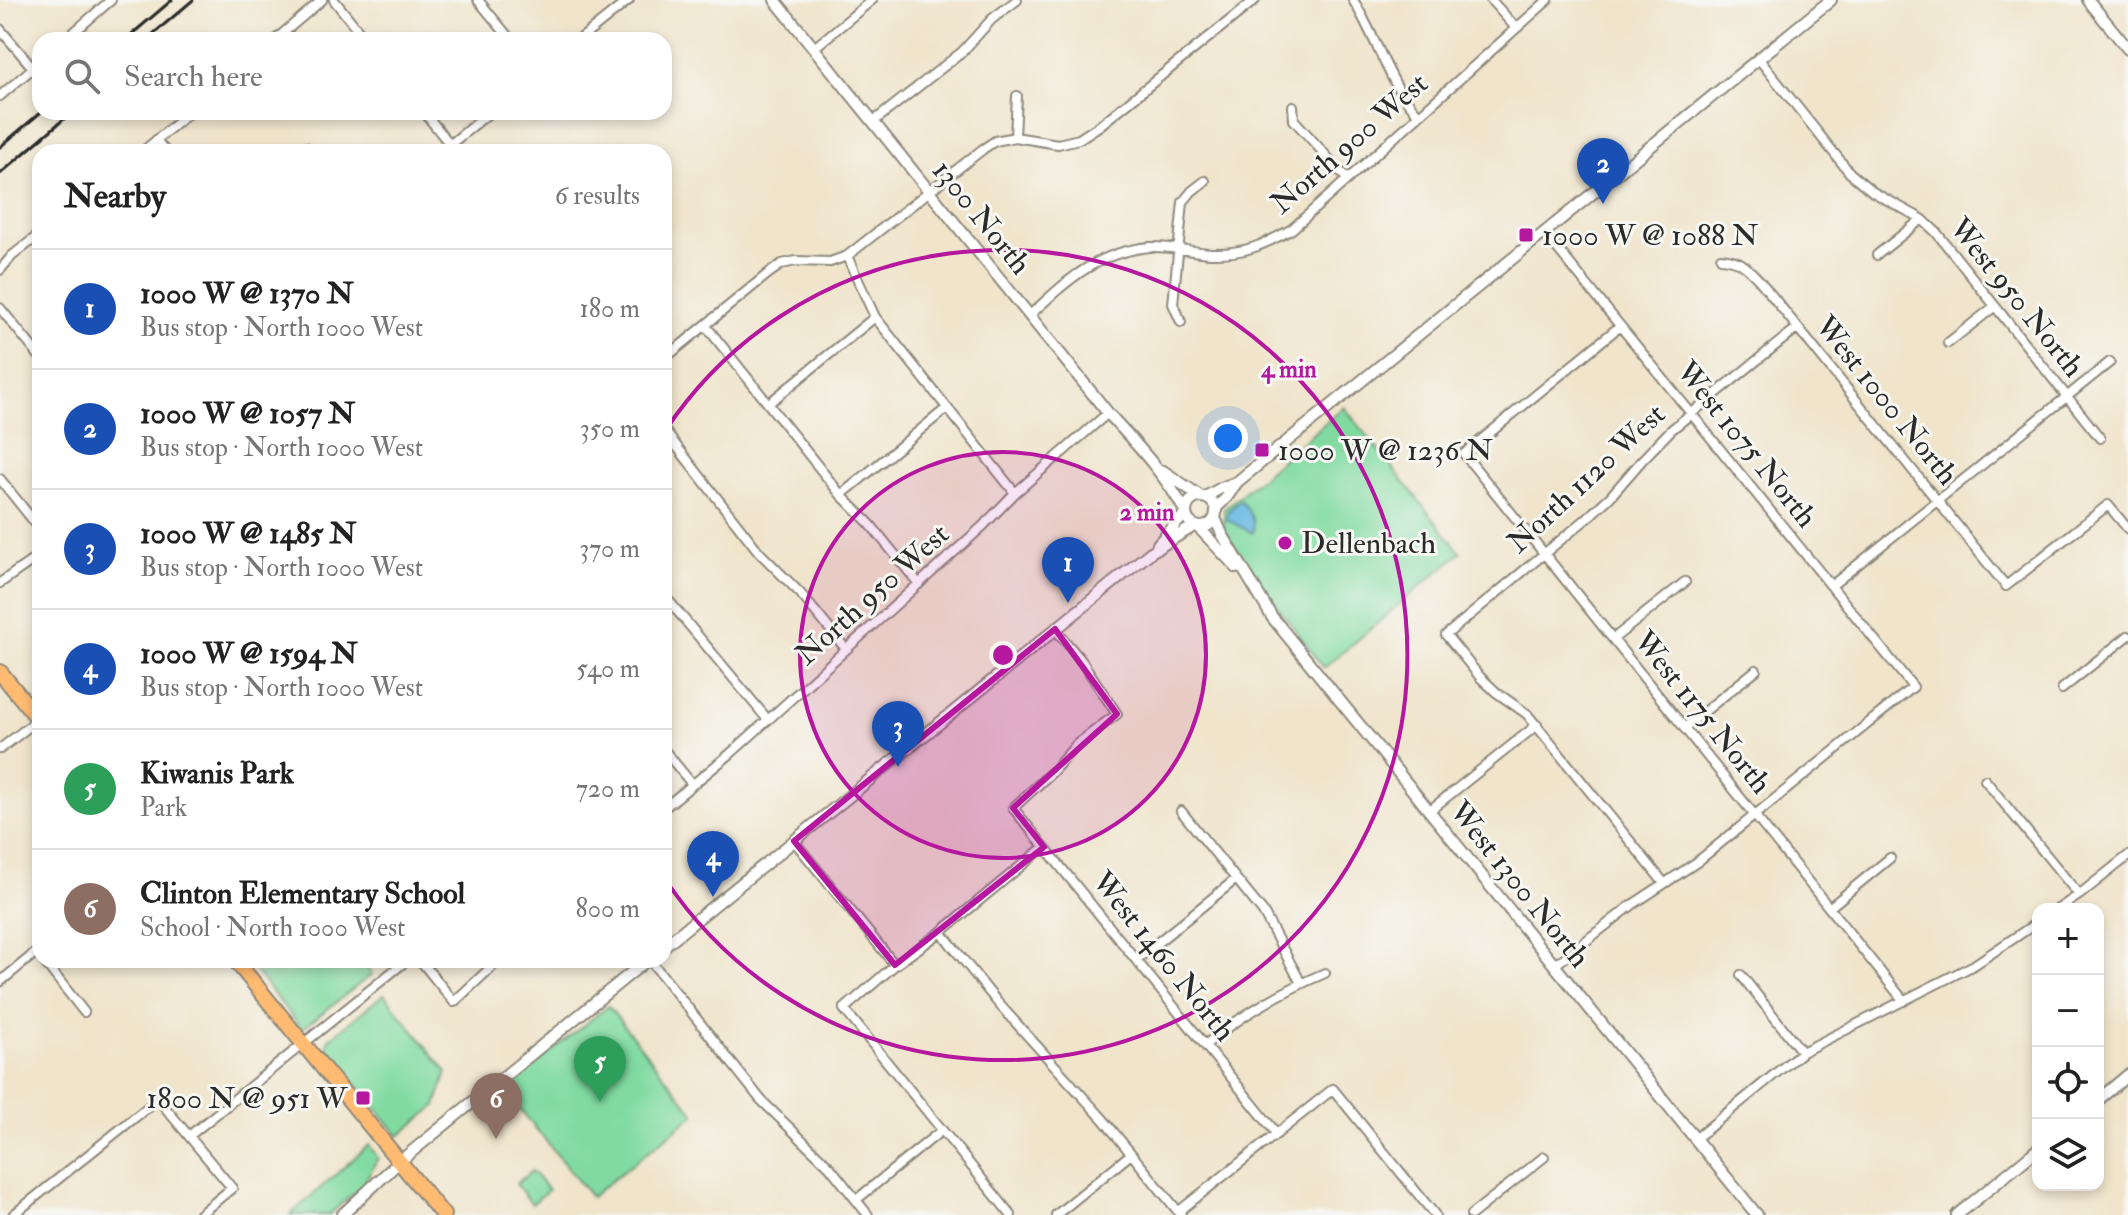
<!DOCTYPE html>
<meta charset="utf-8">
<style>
body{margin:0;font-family:"IM FELL Double Pica",serif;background:#f2f2f2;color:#222}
.controls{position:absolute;right:24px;bottom:24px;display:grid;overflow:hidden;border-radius:16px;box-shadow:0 4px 12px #0003}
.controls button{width:72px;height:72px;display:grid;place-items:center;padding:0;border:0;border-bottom:2px solid #e0e0e0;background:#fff;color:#222;font:40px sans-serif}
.you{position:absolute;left:1228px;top:438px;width:28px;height:28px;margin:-20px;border:6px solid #fff;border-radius:50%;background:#1a73e8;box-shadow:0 0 0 12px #1a73e833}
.badge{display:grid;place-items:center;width:52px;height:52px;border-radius:50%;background:#d93025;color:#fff;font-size:26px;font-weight:700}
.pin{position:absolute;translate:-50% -66px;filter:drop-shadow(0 2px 4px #0008)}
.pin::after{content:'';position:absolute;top:42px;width:28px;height:24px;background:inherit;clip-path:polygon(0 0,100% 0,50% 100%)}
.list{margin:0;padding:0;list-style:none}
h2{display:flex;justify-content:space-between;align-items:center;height:104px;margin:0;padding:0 32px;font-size:34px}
h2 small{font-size:26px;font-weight:400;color:#767676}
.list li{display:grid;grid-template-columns:52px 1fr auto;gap:24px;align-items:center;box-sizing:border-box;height:120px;padding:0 32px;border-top:2px solid #e0e0e0}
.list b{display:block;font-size:30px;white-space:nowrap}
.list p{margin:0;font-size:26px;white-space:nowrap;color:#767676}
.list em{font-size:26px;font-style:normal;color:#767676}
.icon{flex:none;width:44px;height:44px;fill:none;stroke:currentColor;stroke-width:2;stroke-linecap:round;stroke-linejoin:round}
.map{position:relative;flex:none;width:2128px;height:1215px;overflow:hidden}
.search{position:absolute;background:#fff;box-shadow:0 4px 12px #0003;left:32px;top:32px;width:640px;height:88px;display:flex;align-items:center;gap:20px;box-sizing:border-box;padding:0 28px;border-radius:24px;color:#767676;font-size:30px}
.panel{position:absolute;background:#fff;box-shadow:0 4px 12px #0003;left:32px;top:144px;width:640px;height:824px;border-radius:24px}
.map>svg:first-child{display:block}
.green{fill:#81dba1;stroke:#568366;stroke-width:2}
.water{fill:#66b9e2;stroke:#487286;stroke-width:2}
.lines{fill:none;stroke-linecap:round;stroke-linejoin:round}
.minor-casing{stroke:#8e887b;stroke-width:12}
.tertiary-casing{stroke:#8e887b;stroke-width:14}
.primary-casing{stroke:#8e887b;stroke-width:18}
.minor{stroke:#fff;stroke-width:8}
.tertiary{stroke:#fff;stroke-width:10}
.primary{stroke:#ffbb71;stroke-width:14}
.rail{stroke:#2b2b2b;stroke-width:3}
.marked{fill:#b5179e;fill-opacity:0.2;stroke:#b5179e;stroke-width:6;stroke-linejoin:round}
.ring{fill:none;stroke:#b5179e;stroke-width:4}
.poi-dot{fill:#b5179e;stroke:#f6f6f2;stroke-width:3}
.labels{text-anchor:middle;stroke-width:6;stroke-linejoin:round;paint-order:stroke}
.street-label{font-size:30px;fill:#2b2b2b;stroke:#f6f6f2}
.poi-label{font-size:30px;fill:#2b2b2b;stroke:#f6f6f2;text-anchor:start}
.centre{fill:#b5179e;stroke:#f6f6f2;stroke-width:4}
.ring-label{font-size:24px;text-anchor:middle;font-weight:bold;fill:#b5179e;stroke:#f6f6f2;stroke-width:6;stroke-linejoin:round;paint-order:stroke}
</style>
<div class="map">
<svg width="2128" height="1215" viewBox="0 0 2128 1215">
<rect width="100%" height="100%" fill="#f6f6f2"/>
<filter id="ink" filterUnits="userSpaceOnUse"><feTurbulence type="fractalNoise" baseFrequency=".0125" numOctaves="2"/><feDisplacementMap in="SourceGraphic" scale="16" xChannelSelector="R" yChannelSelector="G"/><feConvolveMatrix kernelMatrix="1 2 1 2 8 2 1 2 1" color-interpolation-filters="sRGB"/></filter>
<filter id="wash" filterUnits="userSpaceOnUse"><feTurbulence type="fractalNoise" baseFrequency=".006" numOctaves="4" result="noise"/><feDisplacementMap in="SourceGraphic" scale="32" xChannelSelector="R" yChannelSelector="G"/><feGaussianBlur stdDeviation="1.8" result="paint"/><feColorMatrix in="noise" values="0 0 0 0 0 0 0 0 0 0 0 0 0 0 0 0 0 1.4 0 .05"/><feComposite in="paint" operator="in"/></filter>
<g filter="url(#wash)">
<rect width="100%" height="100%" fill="#f0e4cb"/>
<path class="green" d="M1344,407l117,146c-47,37 -91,78 -137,115l-70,-93 -30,-45v-21z
M246,960h114l12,14 -70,55z
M384,994l63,78 -11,34 -37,30 -72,-87 1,-9z
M608,1006l87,108 -104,83 -87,-108z
M369,1145l9,13 -15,27 -34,30h-39z
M532,1171l16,19 -16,14 -16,-20z"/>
<path class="water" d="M1240,500c9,11 15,18 13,33l-26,-13 1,-9z"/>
</g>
<g filter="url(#ink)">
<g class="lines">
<g class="minor-casing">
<path id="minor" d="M334,0l32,40
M478,0l33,40
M1353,0c18,29 29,61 46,90 6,9 13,17 20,25
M1491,0l25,28
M0,29l33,39
M65,40l46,-40
M275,40l47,-40
M579,40l50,-40
M814,48l58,-48
M1758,58l92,115 23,19 49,27 14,13 164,206
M0,96l40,-34
M1293,106l1,14 53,59
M424,112l32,40
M873,122l89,-70 30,-33 25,-19
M1015,137l2,-41
M156,140l10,12
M306,147l4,5
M142,152l48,-40
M441,152l49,-40
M1544,232l369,455 -216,175 -65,43 -77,60
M1877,255l45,-36
M847,256l28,61 140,176
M1721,258c20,2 25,8 39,23l246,305 102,-81 20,24
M0,270l12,-14 28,-22
M0,308l40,49
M1030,315c37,-34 66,-63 120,-68 21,-1 41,5 61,6 34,1 53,-8 81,-24l256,-229
M1181,322l-8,-18 10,-102 9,-11 13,-10
M706,326l135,169 29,29 49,60
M1620,326l-156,128 440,547
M1948,343l47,-37
M664,359l105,-86 13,-9 14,-3 34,1 17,-6 136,-107 12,-8 20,-4 43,7 21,-5 20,-13 156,-126
M768,404l107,-87
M664,430l95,122 41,41 46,56
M0,479l40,50
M841,495l106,-87
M0,583l40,-28
M1831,586l279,-224
M664,595l104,125
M1055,629l26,31 36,54 -40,30 -25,28 -39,36 264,326
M1613,639l72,-57
M2062,689l66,-53
M1684,728l72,-58
M0,749l40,-31
M664,750l28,34
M1985,780l94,115
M664,808l66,-54 253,-228 32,-33 93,-80
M1181,811l82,101 38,71
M1429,811l108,-86
M794,841l101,124
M1664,883l-137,-169 -31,-22 -16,-15 -34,-42 139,-115 25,-23 33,-38 28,-29 126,-102
M1829,908l61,-50
M2058,909l21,-14 49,-39
M941,932l57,71 105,116 78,96
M43,960l41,52
M420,960l34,42 45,-42
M650,960l111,140 69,67 38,48
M1136,960l100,-81
M1741,975l61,77
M0,982l40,-33
M1205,1045c37,-30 77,-54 120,-72
M189,1136l218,-176
M1695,1139l107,-87 172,-87 64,-43
M856,1200l86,-70
M1178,1212l155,-123 102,126
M13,1215l145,-116 74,89 -33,27
M1011,1215l-167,-206 51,-44 46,-33 103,-85
M1056,1215l75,-61
M1471,1215l73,-58"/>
</g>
<g class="tertiary-casing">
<path id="tertiary" d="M775,0l333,413c28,31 57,61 77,98
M2088,0l40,49
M1163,471l37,25
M1186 512a15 15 0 1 1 30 0a15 15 0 1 1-30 0Z
M1205,497l16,-9 16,-6
M1216,508l11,-11 10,-15 594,-482
M1215,518l7,16 50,83 485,598
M1198,527l39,41
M1158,544l27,-30
M664,946l487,-394 43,-26
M2098,1100l30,-25
M342,1215l57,-53 248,-202
M1957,1215l81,-66"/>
</g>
<g class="primary-casing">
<path id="primary" d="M0,672l40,49
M235,960l208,255"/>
</g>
<use href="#minor" class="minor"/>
<use href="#tertiary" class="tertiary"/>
<use href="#primary" class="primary"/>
<path class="rail" d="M125,40l47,-40
M146,40l47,-40
M0,147l41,-35
M0,174l72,-62"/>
</g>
</g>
<path class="marked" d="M1055,629l62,85 -104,94 31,39 -149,118 -101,-124z"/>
<circle cx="1003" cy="655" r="203" fill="#b5179e" fill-opacity=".12"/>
<g class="ring">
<circle cx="1003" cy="655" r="203"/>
<path d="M665 431A405 405 0 1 1 665 879"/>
</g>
<g class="poi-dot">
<rect x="1518" y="227" width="16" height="16" rx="4"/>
<rect x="1254" y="442" width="16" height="16" rx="4"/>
<circle cx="1285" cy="543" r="8"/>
<rect x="355" y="1090" width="16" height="16" rx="4"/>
</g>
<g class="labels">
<g class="street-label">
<text transform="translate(1349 143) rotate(-41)" y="10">North 900 West</text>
<text transform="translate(982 217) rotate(51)" y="10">1300 North</text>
<text transform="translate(2017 297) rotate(51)" y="10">West 950 North</text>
<text transform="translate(1887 400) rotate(51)" y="10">West 1000 North</text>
<text transform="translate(1747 444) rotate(51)" y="10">West 1075 North</text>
<text transform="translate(1586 478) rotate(-43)" y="10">North 1120 West</text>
<text transform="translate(872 594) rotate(-42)" y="10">North 950 West</text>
<text transform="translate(1703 712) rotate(51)" y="10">West 1175 North</text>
<text transform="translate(1520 884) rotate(51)" y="10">West 1300 North</text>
<text transform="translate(1164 956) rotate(51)" y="10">West 1460 North</text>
</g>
<g class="poi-label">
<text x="1542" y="245">1000 W @ 1088 N</text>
<text x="1278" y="460">1000 W @ 1236 N</text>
<text x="1301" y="553">Dellenbach</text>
<text x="347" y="1108" text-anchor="end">1800 N @ 951 W</text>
</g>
</g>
<circle cx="1003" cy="655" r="12" class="centre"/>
<g class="ring-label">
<text x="1289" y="377">4 min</text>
<text x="1147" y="520">2 min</text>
</g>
</svg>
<div class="controls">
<button>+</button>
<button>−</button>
<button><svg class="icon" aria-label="locate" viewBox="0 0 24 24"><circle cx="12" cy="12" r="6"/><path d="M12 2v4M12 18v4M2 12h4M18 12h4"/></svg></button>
<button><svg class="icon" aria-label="layers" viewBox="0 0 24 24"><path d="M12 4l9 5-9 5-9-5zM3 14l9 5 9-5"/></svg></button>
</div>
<div class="you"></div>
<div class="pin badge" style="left:1068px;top:603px;background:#1a4fb4">1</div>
<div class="pin badge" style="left:1603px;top:204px;background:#1a4fb4">2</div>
<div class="pin badge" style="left:898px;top:767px;background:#1a4fb4">3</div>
<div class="pin badge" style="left:713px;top:897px;background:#1a4fb4">4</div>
<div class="pin badge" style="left:600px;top:1102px;background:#2e9e5b">5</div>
<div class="pin badge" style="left:496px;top:1139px;background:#8d6e63">6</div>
<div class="search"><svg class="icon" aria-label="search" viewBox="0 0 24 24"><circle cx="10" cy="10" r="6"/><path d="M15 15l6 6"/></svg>Search here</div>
<section class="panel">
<h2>Nearby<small>6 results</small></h2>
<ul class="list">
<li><span class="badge" style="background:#1a4fb4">1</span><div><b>1000 W @ 1370 N</b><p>Bus stop · North 1000 West</p></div><em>180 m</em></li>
<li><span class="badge" style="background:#1a4fb4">2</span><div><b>1000 W @ 1057 N</b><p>Bus stop · North 1000 West</p></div><em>350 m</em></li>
<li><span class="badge" style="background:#1a4fb4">3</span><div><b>1000 W @ 1485 N</b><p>Bus stop · North 1000 West</p></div><em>370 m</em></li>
<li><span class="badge" style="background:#1a4fb4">4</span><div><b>1000 W @ 1594 N</b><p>Bus stop · North 1000 West</p></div><em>540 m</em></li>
<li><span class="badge" style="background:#2e9e5b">5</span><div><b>Kiwanis Park</b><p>Park</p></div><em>720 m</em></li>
<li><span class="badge" style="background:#8d6e63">6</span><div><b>Clinton Elementary School</b><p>School · North 1000 West</p></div><em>800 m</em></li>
</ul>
</section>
</div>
